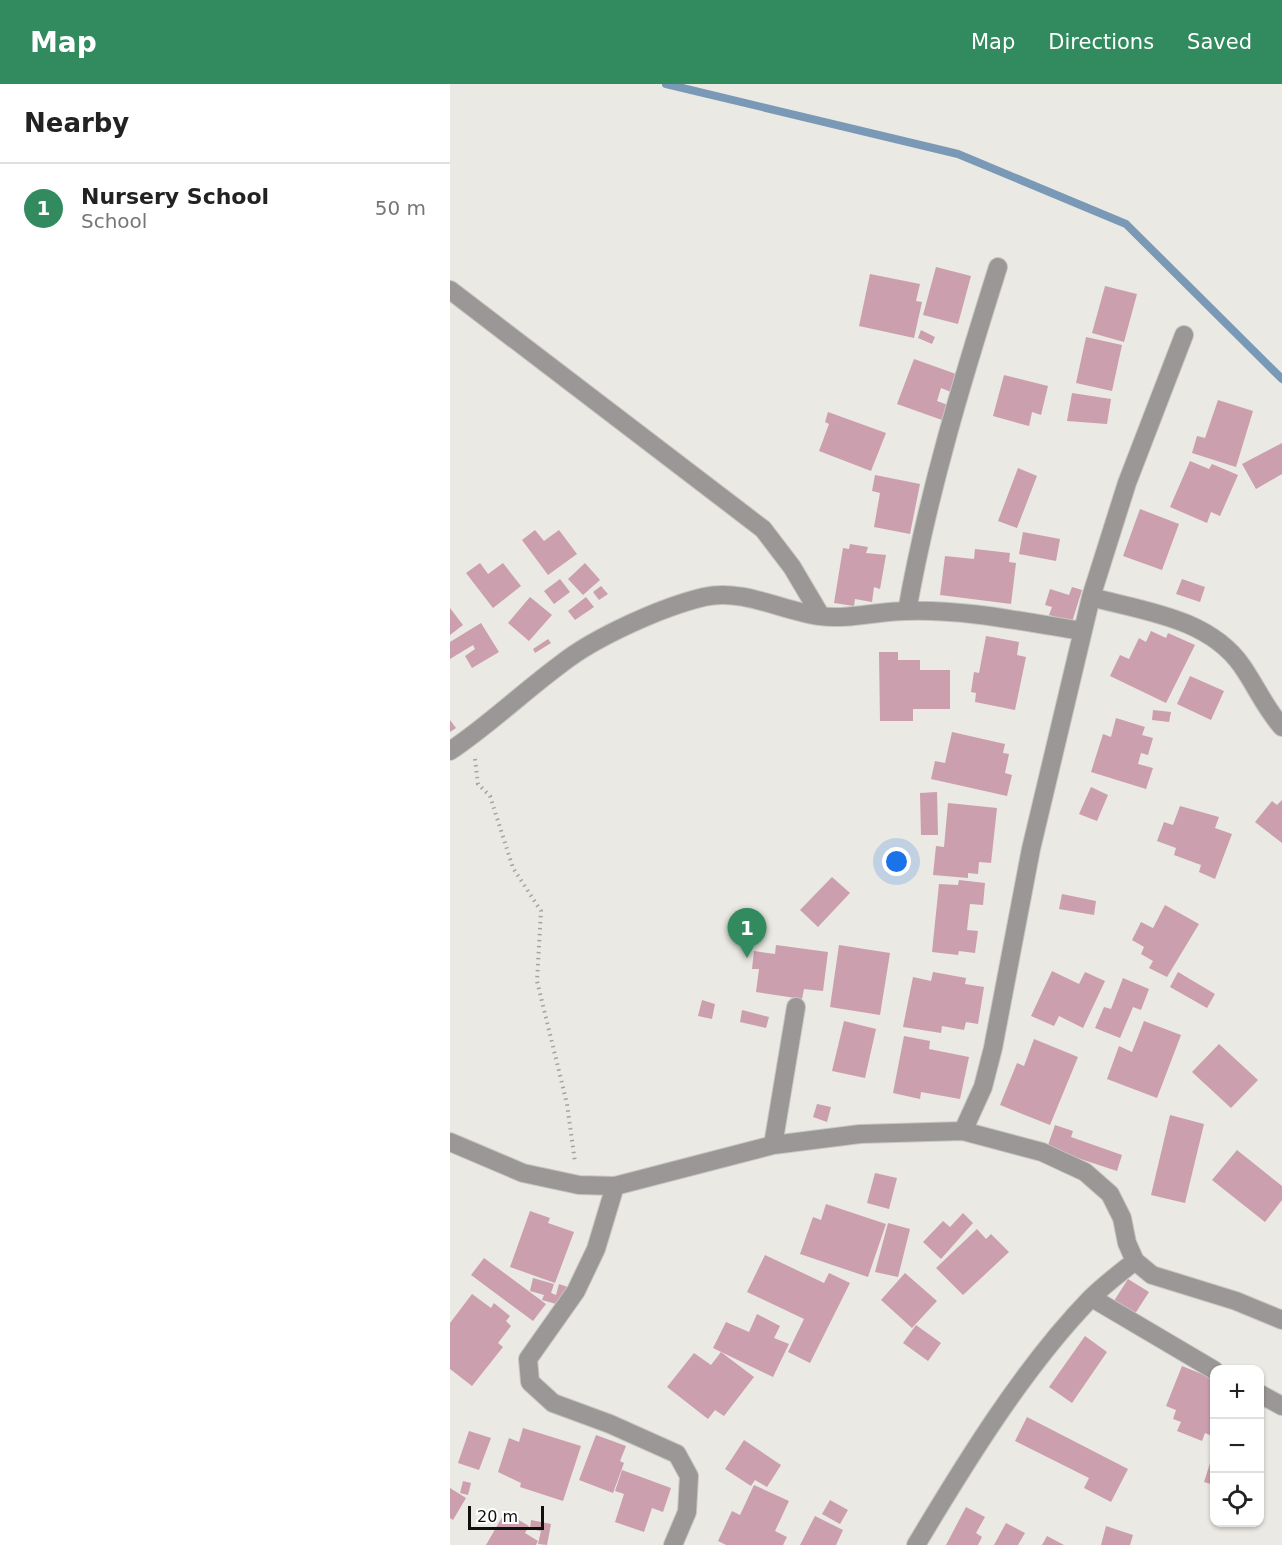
<!DOCTYPE html>
<meta charset="utf-8">
<style>
body{margin:0;font-family:"DejaVu Sans",sans-serif;background:#f6f6f6;color:#222}
.controls{position:absolute;right:18px;bottom:18px;display:grid;overflow:hidden;border-radius:12px;box-shadow:0 2px 4px #0004}
.controls button{width:54px;height:54px;display:grid;place-items:center;padding:0;border:0;border-bottom:2px solid #e0e0e0;background:#fff;color:#222;font:30px sans-serif}
.scale{position:absolute;left:18px;bottom:15px;width:76px;box-sizing:border-box;padding-left:6px;border:3px solid #10100e;border-top:0;font-size:16px;line-height:21px;white-space:nowrap;color:#10100e;-webkit-text-stroke:4px #fff;paint-order:stroke}
.you{position:absolute;left:447px;top:778px;width:21px;height:21px;margin:-15px;border:4px solid #fff;border-radius:50%;background:#1a73e8;box-shadow:0 0 0 9px #1a73e833}
.badge{display:grid;place-items:center;width:39px;height:39px;border-radius:50%;background:#328a5f;color:#fff;font-size:20px;font-weight:700}
.pin{position:absolute;translate:-50% -50px;filter:drop-shadow(0 2px 3px #0008)}
.pin::after{content:'';position:absolute;top:32px;width:21px;height:18px;background:inherit;clip-path:polygon(0 0,100% 0,50% 100%)}
.list{margin:0;padding:0;list-style:none}
h2{display:flex;justify-content:space-between;align-items:center;height:78px;margin:0;padding:0 24px;font-size:26px}
h2 small{font-size:20px;font-weight:400;color:#767676}
.list li{display:grid;grid-template-columns:39px 1fr auto;gap:18px;align-items:center;box-sizing:border-box;height:90px;padding:0 24px;border-top:2px solid #e0e0e0}
.list b{display:block;font-size:22px;white-space:nowrap}
.list p{margin:0;font-size:20px;white-space:nowrap;color:#767676}
.list em{font-size:20px;font-style:normal;color:#767676}
.icon{flex:none;width:33px;height:33px;fill:none;stroke:currentColor;stroke-width:2;stroke-linecap:round;stroke-linejoin:round}
.map{position:relative;flex:none;width:832px;height:1461px;overflow:hidden}
header{display:flex;align-items:center;gap:36px;box-sizing:border-box;height:84px;padding:0 30px;background:#328a5f;color:#fff}
header strong{font-size:28px}
nav{display:flex;gap:33px;margin-inline-start:auto;font-size:21px}
main{display:flex}
aside{flex:1;background:#fff}
.map>svg:first-child{display:block}
.lines{fill:none;stroke-linecap:round;stroke-linejoin:round}
.stream{stroke:#7a99b6;stroke-width:8}
.building{fill:#cc9fae}
.minor-casing{stroke:#c7c6c1;stroke-width:20}
.path{stroke:#a5a5a0;stroke-width:4;stroke-dasharray:1.5 4.5;stroke-linecap:butt}
.minor{stroke:#9a9796;stroke-width:18}
</style>
<header>
<strong>Map</strong>
<nav><a>Map</a><a>Directions</a><a>Saved</a></nav>
</header>
<main>
<aside>
<h2>Nearby<small></small></h2>
<ul class="list">
<li><span class="badge">1</span><div><b>Nursery School</b><p>School</p></div><em>50 m</em></li>
</ul>
</aside>
<div class="map">
<svg width="832" height="1461" viewBox="0 0 832 1461">
<rect width="100%" height="100%" fill="#eae9e3"/>
<g class="lines">
<path class="stream" d="M216,0l292,70 168,70 156,155"/>
</g>
<path class="building" d="M486,183l35,9 -13,48 -35,-9z
M420,190l50,10 -4,17 6,1 -8,36 -55,-12z
M655,202l32,8 -13,48 -32,-9z
M471,246l14,7 -3,7 -14,-6z
M636,253l36,8 -10,46 -36,-8z
M464,275l42,15 -5,18 -10,-4 -4,13 11,4 -6,15 -45,-16z
M554,291l44,11 -7,29 -9,-3 -3,14 -36,-10z
M622,309l39,6 -4,25 -40,-3z
M768,316l35,11 -17,56 -44,-14 5,-17 8,2z
M378,328l58,21 -15,38 -52,-20 10,-27 -4,-2z
M832,359v31l-26,15 -14,-25z
M740,377l19,8 3,-5 26,11 -18,41 -9,-4 -4,11 -37,-16z
M568,384l19,8 -20,52 -19,-7z
M425,391l45,9 -10,50 -36,-7 6,-34 -8,-2z
M690,425l39,15 -17,46 -39,-14z
M85,446l9,11 15,-11 18,24 -29,21 -26,-35z
M573,448l37,7 -4,22 -37,-7z
M400,460l18,3 -2,6 20,2 -6,34 -6,-2 -2,15 -17,-3 -1,7 -20,-3 9,-55 6,1z
M525,465l35,4 -1,9 7,1 -5,41 -71,-9 5,-39 29,3z
M30,479l8,11 15,-11 18,23 -28,22 -27,-35z
M135,479l15,17 -17,15 -15,-16z
M110,495l10,13 -16,12 -10,-13z
M732,495l23,8 -5,15 -24,-8z
M151,502l7,8 -9,6 -6,-8z
M622,503l10,3 -10,32 -23,-7 3,-8 -7,-2 5,-16 19,6z
M80,513l22,18 -23,26 -21,-18z
M136,513l8,10 -19,13 -7,-9z
M0,524l13,17 -13,10z
M31,539l18,29 -27,16 -7,-12 10,-7 -2,-4 -23,14v-17z
M701,547l15,7 2,-5 27,12 -29,58 -56,-27 10,-21 9,4 10,-21 7,4z
M536,552l33,6 -2,13 9,2 -11,53 -40,-8 1,-9 -5,-1 3,-20 5,1z
M98,555l3,4 -16,10 -2,-4z
M429,568h19v8h22v10h30v39h-37v12h-33z
M740,592l34,15 -13,29 -34,-16z
M703,626l18,2 -2,10 -17,-2z
M666,634l29,9 -3,8 11,3 -5,17 -7,-2 -3,11 15,4 -7,21 -55,-17 12,-38 8,3z
M0,636l6,8 -6,4z
M502,648l53,12 -2,9 6,1 -4,19 7,2 -5,21 -76,-17 4,-18 10,2z
M641,703l17,8 -11,26 -18,-7z
M487,708l1,43h-17l-1,-42z
M832,716v43l-27,-21 17,-21 5,4z
M498,719l49,5 -6,55 -12,-1 -1,12 -10,-1v5l-35,-3 3,-29 8,1z
M730,722l39,11 -4,11 17,6 -17,45 -16,-7 2,-7 -27,-10 2,-7 -19,-7 7,-19 9,3z
M382,793l18,16 -32,34 -18,-17z
M509,796l26,3 -2,22 -13,-1 -3,26 11,1 -3,22 -16,-2 -1,4 -26,-3 7,-68 19,1z
M612,810l34,7 -2,14 -35,-6z
M715,821l34,19 -32,53 -18,-9 4,-7 -12,-7 3,-7 -12,-7 9,-18 12,6z
M326,861l52,7 -5,39 -19,-2 -2,10 -46,-7 3,-23h-7l2,-18 21,3z
M389,861l51,8 -10,62 -50,-8z
M602,887l27,13 6,-12 20,9 -22,47 -24,-12 -5,10 -23,-10z
M483,888l33,6 -1,6 19,3 -6,37 -12,-2 -2,8 -22,-4 -1,7 -38,-6 10,-50 18,4z
M728,888l37,22 -8,14 -37,-21z
M673,894l26,11 -8,21 -8,-3 -13,31 -25,-10 9,-21 7,2z
M252,916l13,4 -3,15 -14,-3z
M292,926l27,7 -3,11 -26,-6z
M394,937l32,8 -11,49 -33,-7z
M694,937l37,14 -24,63 -50,-19 12,-33 13,6z
M454,952l26,5 -1,8 40,8 -9,42 -39,-7 -1,7 -27,-6z
M584,955l44,18 -28,68 -50,-20 17,-42 7,3z
M769,960l39,36 -27,28 -39,-36z
M367,1020l14,3 -4,15 -14,-5z
M720,1031l34,9 -19,79 -34,-8z
M605,1041l18,6 -2,6 51,18 -5,16 -70,-23z
M787,1066l45,36v14l-17,22 -53,-42z
M425,1089l22,5 -8,31 -22,-6z
M376,1120l60,20 -18,53 -68,-23 13,-37 8,3z
M80,1127l20,7 -2,5 26,9 -19,51 -45,-16z
M513,1129l10,10 -32,36 -18,-17 20,-21 7,6z
M438,1139l22,6 -12,48 -23,-5z
M527,1145l9,10 5,-5 18,18 -46,43 -27,-27z
M315,1171l59,28 5,-10 21,10 -40,80 -22,-11 16,-33 -57,-27z
M34,1174l62,46 -13,17 -62,-46z
M455,1189l32,28 -25,27 -31,-28z
M83,1194l21,6 -3,9 5,2 3,-11 9,3 -5,19 -21,-6 2,-5 -14,-4z
M678,1195l21,13 -16,25 -21,-13z
M22,1210l19,14 3,-5 16,13 -4,5 5,5 -13,17 5,4 -31,39 -22,-17v-46z
M307,1230l23,12 -6,12 15,6 -16,33 -60,-29 13,-26 23,10z
M466,1241l25,18 -13,18 -25,-18z
M635,1252l22,16 -35,51 -23,-16z
M271,1268l33,25 -30,39 -9,-6 -7,9 -41,-32 27,-34 17,12z
M732,1282l32,13v58l-9,-4 -3,8 -25,-10 4,-9 -8,-3 3,-9 -10,-4z
M577,1333l101,52 -17,33 -27,-14 5,-10 -74,-37z
M73,1344l58,18 -18,55 -43,-14 1,-4 -23,-11 11,-34 10,4z
M19,1347l22,7 -12,32 -21,-7z
M146,1351l30,11 -6,15 4,2 -11,30 -34,-13z
M294,1356l37,25 -14,22 -12,-7 -4,6 -26,-17z
M762,1373l2,1v27l-10,-3z
M172,1386l49,18 -8,24 -11,-4 -8,24 -29,-10 9,-28 -9,-3z
M13,1397l8,2 -3,12 -8,-2z
M304,1401l35,16 -14,30 12,6 -4,8h-57l-8,-4 14,-30 8,4z
M0,1404l16,10 -13,22 -3,-2z
M810,1413l4,2 -4,11z
M380,1416l18,10 -8,14 -18,-10z
M516,1423l19,10 -9,16 6,4 -4,8h-32z
M55,1428l24,14 -4,7 13,8 -2,4h-50z
M365,1432l28,14 -7,15h-36z
M81,1436l20,4 -4,21 -9,-1 3,-13 -11,-2z
M556,1439l19,10 -7,12h-24z
M656,1442l27,9 -3,10h-29z
M597,1452l17,9h-22z"/>
<g class="lines">
<g class="minor-casing">
<path id="minor" d="M0,206l313,239 29,38 29,49
M641,513c52,14 118,21 151,69 14,20 23,42 40,61
M457,527c21,-118 55,-230 91,-344
M0,667c39,-26 73,-59 111,-87 34,-27 101,-57 143,-67 39,-9 78,14 116,19 28,4 58,-5 86,-5 59,-2 118,11 176,20
M513,1047l20,-44 10,-39 38,-199 60,-252 36,-114 57,-148
M0,1058l73,31 56,12 36,1 158,-41 87,-11 103,-3 79,21 43,20 25,22 12,24 5,25 8,18 17,14 84,26 46,19
M323,1061l23,-138
M165,1102l-19,63 -20,42 -48,68 2,23 23,21 57,21 67,30 12,22 -2,36 -14,33
M642,1214l122,72
M810,1310l22,12
M466,1461c49,-82 108,-178 174,-246 14,-14 30,-26 45,-38"/>
</g>
<path class="path" d="M25,675l3,25 12,12 23,72 28,43 -4,70 30,123 8,58"/>
<use href="#minor" class="minor"/>
</g>
</svg>
<div class="controls">
<button>+</button>
<button>−</button>
<button><svg class="icon" aria-label="locate" viewBox="0 0 24 24"><circle cx="12" cy="12" r="6"/><path d="M12 2v4M12 18v4M2 12h4M18 12h4"/></svg></button>
</div>
<div class="scale">20 m</div>
<div class="you"></div>
<div class="pin badge" style="left:297px;top:874px">1</div>
</div>
</main>
